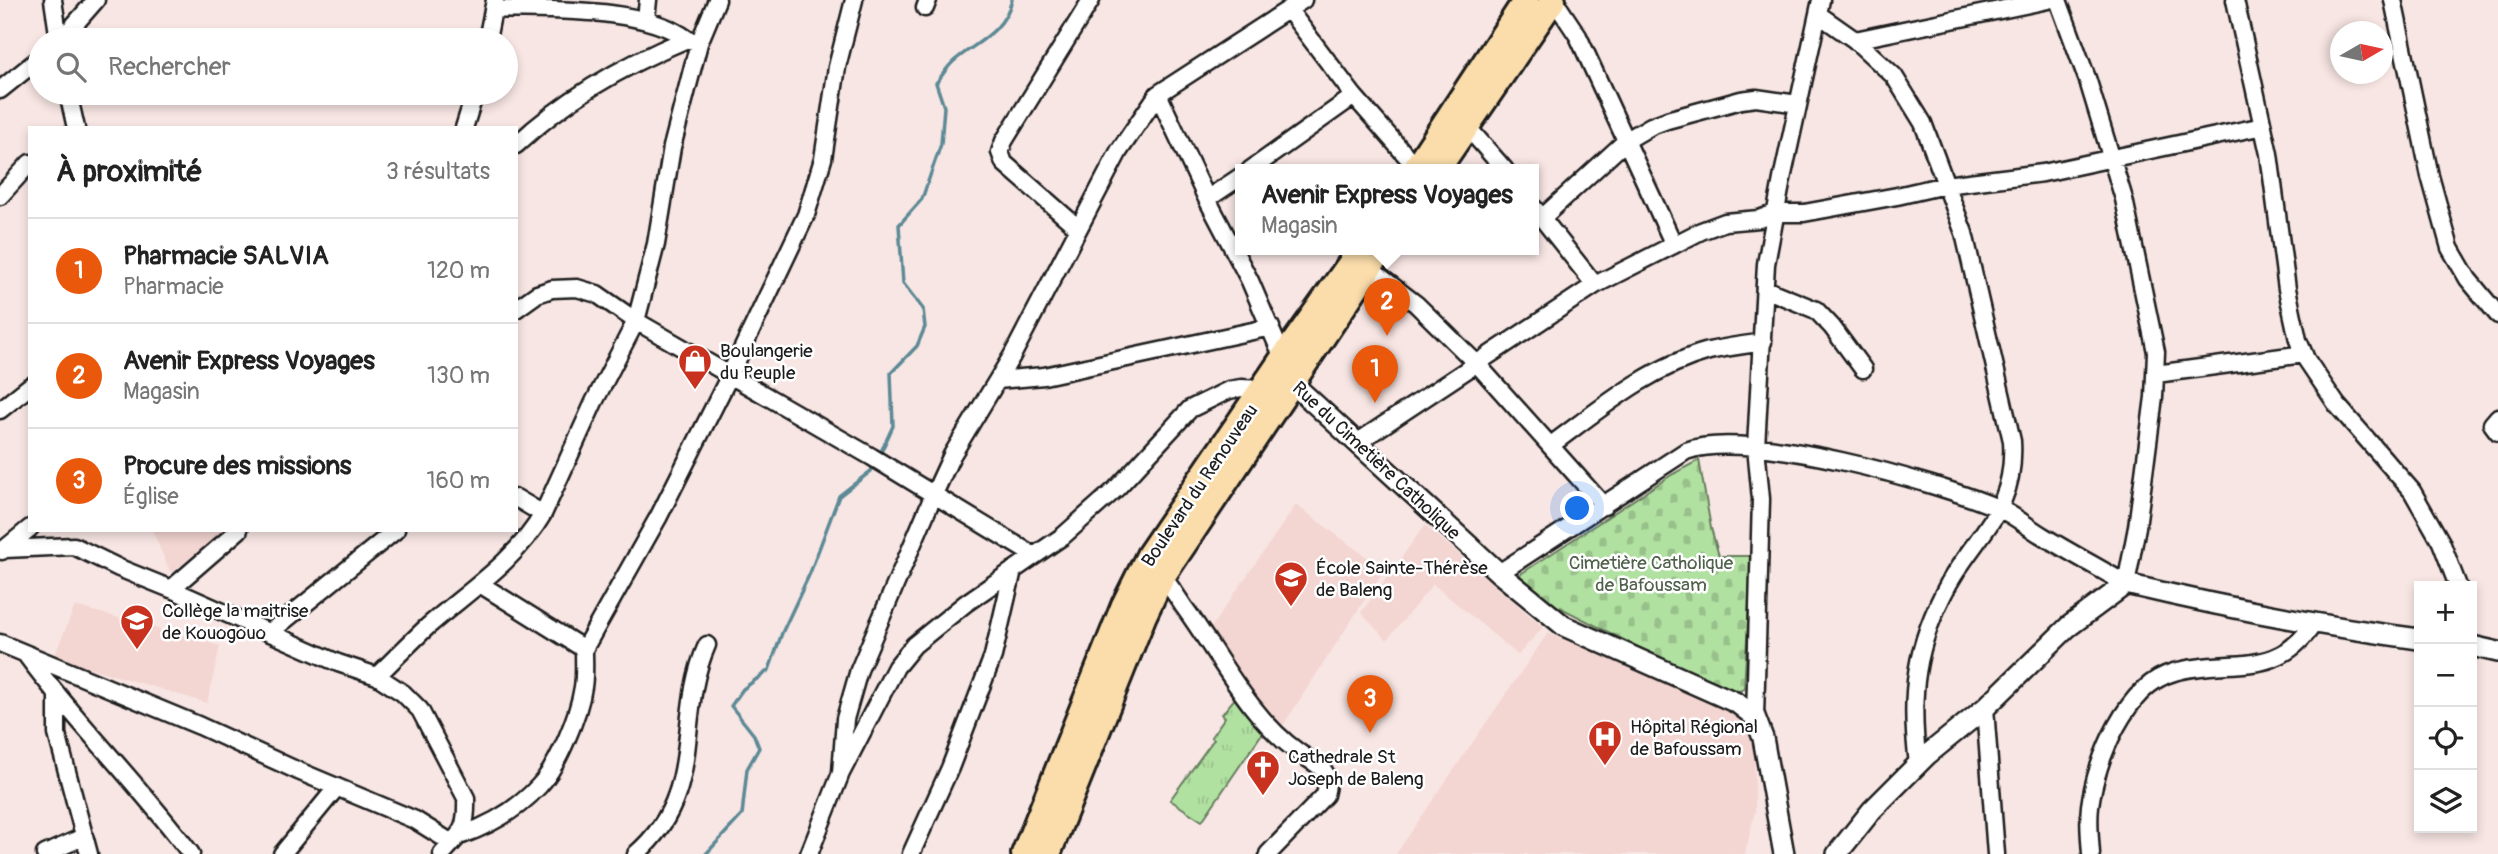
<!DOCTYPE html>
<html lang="fr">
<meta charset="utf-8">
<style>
body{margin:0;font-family:Pangolin,sans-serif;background:#f6f6f6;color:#222}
.controls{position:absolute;right:21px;bottom:21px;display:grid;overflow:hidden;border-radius:0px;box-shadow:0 4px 10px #0003}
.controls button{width:63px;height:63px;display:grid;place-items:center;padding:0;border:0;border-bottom:2px solid #e0e0e0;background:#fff;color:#222;font:35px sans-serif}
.compass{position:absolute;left:2330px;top:21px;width:63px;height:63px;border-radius:50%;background:#fff;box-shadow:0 4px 10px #0003;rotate:81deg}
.you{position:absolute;left:1578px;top:509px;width:24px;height:24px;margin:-18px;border:5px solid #fff;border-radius:50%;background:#1a73e8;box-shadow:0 0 0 10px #1a73e833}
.badge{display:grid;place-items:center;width:46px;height:46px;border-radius:50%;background:#ea580c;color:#fff;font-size:23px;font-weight:700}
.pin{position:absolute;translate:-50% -58px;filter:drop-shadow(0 2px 4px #0008)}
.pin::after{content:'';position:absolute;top:37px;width:24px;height:21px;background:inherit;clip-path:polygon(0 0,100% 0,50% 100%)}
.popup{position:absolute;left:1235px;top:164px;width:304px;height:91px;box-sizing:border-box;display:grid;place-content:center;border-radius:0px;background:#fff;filter:drop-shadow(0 2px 5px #0005);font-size:23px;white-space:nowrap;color:#767676}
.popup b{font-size:26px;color:#222}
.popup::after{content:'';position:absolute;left:50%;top:100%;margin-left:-14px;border:14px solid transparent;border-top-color:#fff}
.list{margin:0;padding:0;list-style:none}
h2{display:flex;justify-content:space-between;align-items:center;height:91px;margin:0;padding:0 28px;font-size:30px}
h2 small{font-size:23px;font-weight:400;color:#767676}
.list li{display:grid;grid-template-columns:46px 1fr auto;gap:21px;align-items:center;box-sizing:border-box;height:105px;padding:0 28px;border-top:2px solid #e0e0e0}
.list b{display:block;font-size:26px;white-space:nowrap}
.list p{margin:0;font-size:23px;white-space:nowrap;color:#767676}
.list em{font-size:23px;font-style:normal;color:#767676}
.icon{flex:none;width:38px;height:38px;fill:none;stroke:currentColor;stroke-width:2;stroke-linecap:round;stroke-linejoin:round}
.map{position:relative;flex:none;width:2498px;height:854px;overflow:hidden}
.search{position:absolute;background:#fff;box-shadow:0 4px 10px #0003;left:28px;top:28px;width:490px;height:77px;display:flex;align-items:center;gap:18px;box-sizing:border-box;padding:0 24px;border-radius:38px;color:#767676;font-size:26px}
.panel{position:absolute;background:#fff;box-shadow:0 4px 10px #0003;left:28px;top:126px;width:490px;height:406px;border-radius:0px}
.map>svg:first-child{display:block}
.built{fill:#f3d5d1}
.cemetery{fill:url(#cemetery-stones);stroke:#667e5e;stroke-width:2}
.park{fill:url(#park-tufts);stroke:#667e5e;stroke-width:2}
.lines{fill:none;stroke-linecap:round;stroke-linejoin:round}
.stream{stroke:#5c8995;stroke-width:3.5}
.minor-casing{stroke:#1c1c1c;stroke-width:21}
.tertiary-casing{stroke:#1c1c1c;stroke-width:24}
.trunk-casing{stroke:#1c1c1c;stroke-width:30}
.minor{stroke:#fff;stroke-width:16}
.tertiary{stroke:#fff;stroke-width:19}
.trunk{stroke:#fbddab;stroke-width:24}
.labels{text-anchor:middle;stroke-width:5;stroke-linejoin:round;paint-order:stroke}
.poi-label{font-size:19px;fill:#1c1c1c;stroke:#fff;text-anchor:start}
.street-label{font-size:19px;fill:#1c1c1c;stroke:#fff}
.park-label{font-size:19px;fill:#50614b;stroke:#fff}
</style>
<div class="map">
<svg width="2498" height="854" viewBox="0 0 2498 854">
<defs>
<pattern id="cemetery-stones" width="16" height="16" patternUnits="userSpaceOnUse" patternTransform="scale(1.75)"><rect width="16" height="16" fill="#b1e1a1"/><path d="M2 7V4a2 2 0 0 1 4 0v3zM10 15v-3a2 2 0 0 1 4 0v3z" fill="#98c08a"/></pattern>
<pattern id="park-tufts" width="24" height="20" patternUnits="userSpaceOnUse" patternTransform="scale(1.75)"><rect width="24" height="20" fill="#b1e1a1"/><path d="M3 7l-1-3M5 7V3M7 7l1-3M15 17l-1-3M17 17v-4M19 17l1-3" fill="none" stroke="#98c08a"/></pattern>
</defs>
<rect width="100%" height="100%" fill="#f8e6e4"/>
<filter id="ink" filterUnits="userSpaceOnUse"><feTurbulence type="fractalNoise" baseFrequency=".0143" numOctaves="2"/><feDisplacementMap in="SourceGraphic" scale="14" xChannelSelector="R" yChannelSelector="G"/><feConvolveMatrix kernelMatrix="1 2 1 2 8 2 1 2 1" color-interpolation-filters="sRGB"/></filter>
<g filter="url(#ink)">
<path class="built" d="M1296,505l88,65 -104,160 -17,-17 -55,-81z
M1425,525l118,102 -25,28 -85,-71 -46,56 -26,-27z
M152,530h72l-53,43z
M75,606l145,40 -13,57 -153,-46z
M1548,633l206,89 1,89 -10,43h-349z"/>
<path class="cemetery" d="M1699,460l12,68 8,28h33l-8,133 -7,3 -52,-21 -128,-65 -38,-31 154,-101z"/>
<path class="park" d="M1236,697l27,35 -61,89 -32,-21 44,-61 -3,-2 14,-20 -3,-3z"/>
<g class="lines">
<path class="stream" d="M880,454l13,-28 -2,-53 26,-27 8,-19 -2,-18 -20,-26 -4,-58 23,-26 19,-55 3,-37 -8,-24c6,-7 11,-16 18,-22 24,-20 49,-28 58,-61
M706,854l36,-39 5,-46 12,-21 -5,-13 -23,-29 12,-17 26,-19 13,-37 28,-60 29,-77 32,-25 3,-7"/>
<g class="minor-casing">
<path id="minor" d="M53,0l6,40
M1554,0l24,36 96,209
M2235,0l34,154 18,135 11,51 8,19 31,46 75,86 29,51 17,44
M2393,0l37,176 20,72 18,31 30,36
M925,8l3,-8
M494,9c55,2 149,-3 193,30
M1288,9l66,87 62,71
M1818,14l37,26 39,36 29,47 41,110 48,208c4,69 -32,88 -63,142 -34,62 -40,112 -31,181
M646,20l2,-20
M61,40l35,-40
M487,40l8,-40
M1855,40l193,-40
M0,90l40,-32
M68,93l8,35
M1158,94l49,105 43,82 33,77
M1463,122l42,48
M464,128l11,-35
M516,145c50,-47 108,-80 171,-106l12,4
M1250,170l104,-74
M0,196l30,-33
M1207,199l33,-22
M1534,208l61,77
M1542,218l85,-78 24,-14 16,-6 74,-20 15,-2 42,6
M1078,228l-74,-65 -4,-11 4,-11 87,-141
M1369,268l47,36 62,61 126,141
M1765,289l51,21 16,17 31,42
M516,309l21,-15 15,-5 25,-1 20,6 39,27 236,136 161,98
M2156,374l148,-20
M998,380l46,-4 227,-49
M0,410l30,-24
M2498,417l-6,7 6,8
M1358,442l237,-157 106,-54 24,-9 34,-3 16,-6h29l93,-17 48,-11 98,-12 220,-47
M1551,445c49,-36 98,-78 158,-94 17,-4 36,-6 54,-9
M516,498l27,16
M5,549l69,-3 45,22 52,21 167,74 39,13 26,17 17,17 46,88c1,32 -4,34 -24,56
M2,551l28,-23
M1158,572c10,10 18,23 26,35 34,46 66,111 113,144 19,15 36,15 28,44l-57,59
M1499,573l187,-122c62,-23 249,31 312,57 16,7 30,19 45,28 28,17 56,32 83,48l11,-57 17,-130 2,-45 -32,-153 -36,-118 -30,-81
M480,584l104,65 75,-133 71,-141 76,-160 17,-56 14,-92 17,-67
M171,589l68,-59
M269,633l127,-103
M0,643l200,83 96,44 119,50 37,23
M27,656c51,69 113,129 164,198
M377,676c16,-16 33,-33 50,-49 41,-36 88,-65 116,-113l51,-112 42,-81 20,-77 16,-97 27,-104 18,-43
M57,696v38l32,120
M1985,708l11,146
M1755,717l6,-218 -5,-52 10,-183 16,-85 39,-179
M841,773l4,-54 14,-49 75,-176 18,-39 60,-99 107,-205 39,-57 145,-94
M462,835c28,-10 56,-26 77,-49 19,-20 40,-72 44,-99 2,-12 1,-25 1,-38
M45,854l38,-17
M282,854l55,-67
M636,854c71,-62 38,-135 71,-209
M809,854l32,-81 55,-106 18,-22 52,-42 97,-67 54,-48 73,-79 39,-19 12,-2 22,1 6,4
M911,854l39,-86 43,-112 20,-86
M2091,854c-1,-16 -3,-32 -1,-48 6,-46 36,-121 84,-134 56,-16 102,9 140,-49"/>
</g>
<g class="tertiary-casing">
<path id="tertiary" d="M1288,371l4,12 207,190 65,53 173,77 18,14 8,21 21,116
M2472,646l26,6
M1837,854l35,-44 55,-55 58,-47 83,-81 58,-43c97,23 194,42 293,55"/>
</g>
<g class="trunk-casing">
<path id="trunk" d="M1414,170l112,-170
M1437,170l116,-170
M1024,854l100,-249 25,-50 134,-197 77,-108
M1048,854l96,-239 18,-38 219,-327"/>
</g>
<use href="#minor" class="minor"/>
<use href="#tertiary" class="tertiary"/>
<use href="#trunk" class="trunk"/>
</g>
</g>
<defs>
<g id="shop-pin" transform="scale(1.75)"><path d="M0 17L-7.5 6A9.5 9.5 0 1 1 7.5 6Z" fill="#c8321e" stroke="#fff"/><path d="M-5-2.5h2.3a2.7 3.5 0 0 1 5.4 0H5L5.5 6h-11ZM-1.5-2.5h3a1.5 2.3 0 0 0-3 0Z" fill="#fff"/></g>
<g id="school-pin" transform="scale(1.75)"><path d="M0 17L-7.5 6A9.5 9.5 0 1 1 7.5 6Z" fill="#c8321e" stroke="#fff"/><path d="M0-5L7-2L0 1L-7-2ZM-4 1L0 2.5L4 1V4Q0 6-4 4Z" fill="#fff"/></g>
<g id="hospital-pin" transform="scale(1.75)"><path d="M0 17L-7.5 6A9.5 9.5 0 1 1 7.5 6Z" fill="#c8321e" stroke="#fff"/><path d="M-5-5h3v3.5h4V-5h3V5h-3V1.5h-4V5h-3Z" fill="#fff"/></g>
<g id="church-pin" transform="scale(1.75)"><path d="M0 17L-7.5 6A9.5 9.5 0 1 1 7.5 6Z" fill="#c8321e" stroke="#fff"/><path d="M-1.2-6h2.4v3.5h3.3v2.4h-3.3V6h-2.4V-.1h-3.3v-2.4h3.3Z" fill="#fff"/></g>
</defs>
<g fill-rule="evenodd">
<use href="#shop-pin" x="695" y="361"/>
<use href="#school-pin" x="1291" y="578"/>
<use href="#school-pin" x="137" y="621"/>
<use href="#hospital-pin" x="1605" y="737"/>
<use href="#church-pin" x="1263" y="767"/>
</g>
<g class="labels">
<g class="poi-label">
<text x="720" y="357">Boulangerie<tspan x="720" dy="22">du Peuple</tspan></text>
<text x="1316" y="574">École Sainte-Thérèse<tspan x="1316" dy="22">de Baleng</tspan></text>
<text x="162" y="617">Collège la maitrise<tspan x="162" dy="22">de Kouogouo</tspan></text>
<text x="1630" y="733">Hôpital Régional<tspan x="1630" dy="22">de Bafoussam</tspan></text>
<text x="1288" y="763">Cathedrale St<tspan x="1288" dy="22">Joseph de Baleng</tspan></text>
</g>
<g class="street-label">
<text transform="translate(1377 460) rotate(43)" y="7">Rue du Cimetière Catholique</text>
<text transform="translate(1199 485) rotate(-56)" y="7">Boulevard du Renouveau</text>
</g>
<g class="park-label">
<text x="1651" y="569">Cimetière Catholique<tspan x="1651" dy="22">de Bafoussam</tspan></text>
</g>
</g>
</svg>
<div class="controls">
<button>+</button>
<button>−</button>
<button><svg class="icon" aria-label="locate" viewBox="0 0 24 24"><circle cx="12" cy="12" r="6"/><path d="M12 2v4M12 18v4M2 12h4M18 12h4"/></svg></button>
<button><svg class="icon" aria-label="layers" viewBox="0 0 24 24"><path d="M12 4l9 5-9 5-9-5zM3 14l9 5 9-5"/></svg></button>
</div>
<svg class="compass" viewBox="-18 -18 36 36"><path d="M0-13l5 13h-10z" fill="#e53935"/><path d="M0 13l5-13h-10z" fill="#767676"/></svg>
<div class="you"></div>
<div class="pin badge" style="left:1375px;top:403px">1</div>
<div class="pin badge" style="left:1387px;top:336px">2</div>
<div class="popup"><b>Avenir Express Voyages</b>Magasin</div>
<div class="pin badge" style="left:1370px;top:733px">3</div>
<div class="search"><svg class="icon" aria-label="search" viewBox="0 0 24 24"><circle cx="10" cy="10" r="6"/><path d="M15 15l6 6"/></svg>Rechercher</div>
<section class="panel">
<h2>À proximité<small>3 résultats</small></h2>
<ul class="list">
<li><span class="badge">1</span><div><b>Pharmacie SALVIA</b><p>Pharmacie</p></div><em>120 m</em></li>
<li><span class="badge">2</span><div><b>Avenir Express Voyages</b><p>Magasin</p></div><em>130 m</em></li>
<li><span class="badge">3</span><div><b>Procure des missions</b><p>Église</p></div><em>160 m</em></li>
</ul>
</section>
</div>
